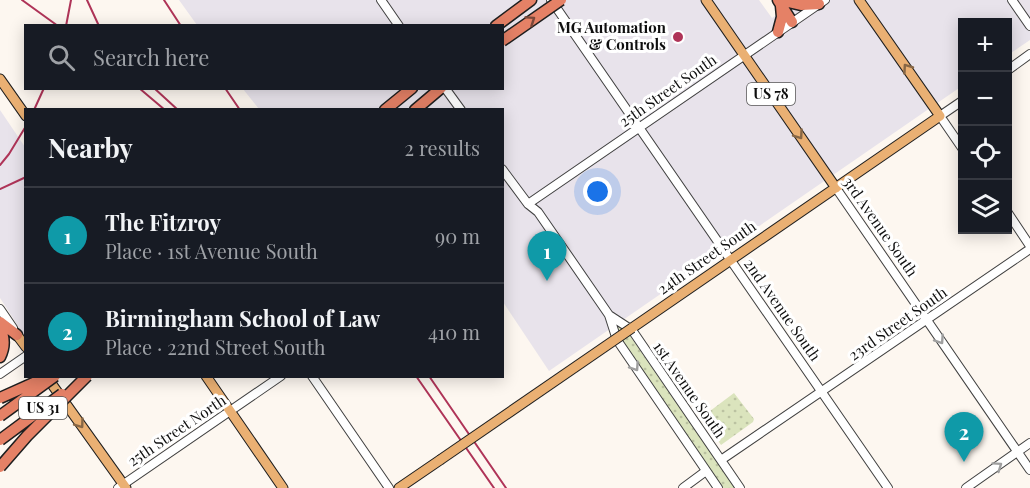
<!DOCTYPE html>
<meta charset="utf-8">
<style>
body{margin:0;font-family:"Playfair Display",serif;background:#20242c;color:#f1f3f6}
.controls{position:absolute;right:18px;top:18px;display:grid;overflow:hidden;border-radius:0px;box-shadow:0 3px 15px #0003}
.controls button{width:54px;height:54px;display:grid;place-items:center;padding:0;border:0;border-bottom:2px solid #363941;background:#171b24;color:#f1f3f6;font:30px sans-serif}
.you{position:absolute;left:598px;top:192px;width:21px;height:21px;margin:-15px;border:4px solid #fff;border-radius:50%;background:#1a73e8;box-shadow:0 0 0 9px #1a73e833}
.badge{display:grid;place-items:center;width:39px;height:39px;border-radius:50%;background:#d39daf;color:#fff;font-size:20px;font-weight:700}
.pin{position:absolute;translate:-50% -50px;filter:drop-shadow(0 2px 3px #0008)}
.pin::after{content:'';position:absolute;top:32px;width:21px;height:18px;background:inherit;clip-path:polygon(0 0,100% 0,50% 100%)}
.list{margin:0;padding:0;list-style:none}
h2{display:flex;justify-content:space-between;align-items:center;height:78px;margin:0;padding:0 24px;font-size:26px}
h2 small{font-size:20px;font-weight:400;color:#9ea1a6}
.list li{display:grid;grid-template-columns:39px 1fr auto;gap:18px;align-items:center;box-sizing:border-box;height:96px;padding:0 24px;border-top:2px solid #363941}
.list b{display:block;font-size:22px;white-space:nowrap}
.list p{margin:0;font-size:20px;white-space:nowrap;color:#9ea1a6}
.list em{font-size:20px;font-style:normal;color:#9ea1a6}
.icon{flex:none;width:33px;height:33px;fill:none;stroke:currentColor;stroke-width:2;stroke-linecap:round;stroke-linejoin:round}
.map{position:relative;flex:none;width:1030px;height:488px;overflow:hidden}
.search{position:absolute;background:#171b24;box-shadow:0 3px 15px #0003;left:24px;top:24px;width:480px;height:66px;display:flex;align-items:center;gap:15px;box-sizing:border-box;padding:0 21px;border-radius:0px;color:#9ea1a6;font-size:22px}
.panel{position:absolute;background:#171b24;box-shadow:0 3px 15px #0003;left:24px;top:108px;width:480px;height:270px;border-radius:0px}
.map>svg:first-child{display:block}
.industrial{fill:#e8e3eb}
.grass{fill:url(#grass-dots)}
.lines{fill:none;stroke-linecap:round;stroke-linejoin:round}
.minor-casing{stroke:#414141;stroke-width:10}
.major-casing{stroke:#1f1f1f;stroke-width:11}
.highway-casing{stroke:#1f1f1f;stroke-width:13}
.minor{stroke:#fff;stroke-width:8}
.major{stroke:#eab073;stroke-width:9}
.highway{stroke:#e58166;stroke-width:10}
.rail{stroke:#af3458;stroke-width:2}
.major-bridge-casing{stroke:#1f1f1f;stroke-width:11;stroke-linecap:butt}
.highway-bridge-casing{stroke:#1f1f1f;stroke-width:13;stroke-linecap:butt}
.major-bridge{stroke:#eab073;stroke-width:9}
.highway-bridge{stroke:#e58166;stroke-width:10}
.oneway{stroke:#7a483a}
.oneway2{stroke:#876746}
.oneway3{stroke:#9f9f9f}
.poi-dot{fill:#af3458;stroke:#fff;stroke-width:2}
.labels{text-anchor:middle;stroke-width:6;stroke-linejoin:round;paint-order:stroke}
.shield{fill:#fff;stroke:#565656;stroke-width:1.5}
.shield-label{font-size:14px;font-weight:bold;fill:#0e0e0e}
.poi-label{font-size:15px;font-weight:bold;fill:#0e0e0e;stroke:#fff;text-anchor:end}
.street-label{font-size:15px;fill:#0e0e0e;stroke:#fff}
</style>
<div class="map">
<svg width="1030" height="488" viewBox="0 0 1030 488">
<defs>
<pattern id="grass-dots" width="8" height="8" patternUnits="userSpaceOnUse" patternTransform="scale(1.5)"><rect width="8" height="8" fill="#dbe4bd"/><path d="M2 2h.1M6 6h.1" fill="none" stroke="#bbc2a1" stroke-width="1.8" stroke-linecap="round"/></pattern>
</defs>
<rect width="100%" height="100%" fill="#fdf7f0"/>
<path class="industrial" d="M179,0h580l13,18 27,-18h231v40l-22,15v-33h-46v64l-413,285 -46,-69 -1,-192 -243,-1 -16,-20 259,-1v-62l-305,-1z
M0,110l25,37v190l-25,-39z"/>
<path class="grass" d="M615,324l13,9 107,155h-12l-103,-149z
M734,393l20,26 -1,3 -32,23 -19,-28z"/>
<g class="lines">
<g class="minor-casing">
<path id="minor" d="M381,0l18,26
M551,0l337,488
M1012,0l18,26
M1008,70l22,-16
M445,88l16,22
M962,101l-22,15 22,32
M502,169l26,35 10,8 71,103 8,25 101,148
M836,188l194,282
M528,204l297,-204
M1008,213l22,33
M0,309l13,19
M609,315l23,15 108,158
M0,374l26,-18
M312,376l77,112
M721,460l309,-211
M118,488l163,-112
M683,488l23,-17
M966,488l64,-45"/>
</g>
<g class="major-casing">
<path id="major" d="M706,0l130,188
M0,79l26,37
M632,328l308,-212 -81,-116
M17,335l9,12
M46,376l80,112
M206,376l77,112
M399,488l41,-28"/>
</g>
<g class="highway-casing">
<path id="highway" d="M778,0l14,22
M788,2l13,3 18,-1
M496,26l35,-26
M778,32l4,-15 -1,-11
M385,110l27,-22
M415,110l26,-22
M0,322l17,13
M0,328c5,10 5,19 0,29"/>
</g>
<use href="#minor" class="minor"/>
<use href="#major" class="major"/>
<use href="#highway" class="highway"/>
<path class="rail" d="M22,0l36,26
M87,0l12,26
M164,0l17,26
M66,26l5,-26
M139,88l26,22
M154,88l24,22
M225,88l15,22
M34,110l10,-22
M0,165l9,-11 17,-28
M0,189l26,-12
M416,376l78,112
M429,376l77,112"/>
<g class="major-bridge-casing">
<path id="major-bridge" d="M440,460l192,-132"/>
</g>
<g class="highway-bridge-casing">
<path id="highway-bridge" d="M502,41l59,-41
M0,398l47,-21
M0,416l55,-40
M0,440l62,-46
M0,467l27,-31 60,-60"/>
</g>
<use href="#major-bridge" class="major-bridge"/>
<use href="#highway-bridge" class="highway-bridge"/>
</g>
<defs><path id="oneway-chevron" d="M-2-3.5L2.5 0L-2 3.5" fill="none" stroke-width="1.6" stroke-linecap="round" stroke-linejoin="round" transform="scale(1.5)"/></defs>
<use class="oneway" href="#oneway-chevron" transform="translate(531 20) rotate(-34)"/>
<g class="oneway2">
<use href="#oneway-chevron" transform="translate(907 68) rotate(-125)"/>
<use href="#oneway-chevron" transform="translate(799 135) rotate(55)"/>
<use href="#oneway-chevron" transform="translate(80 424) rotate(54)"/>
</g>
<g class="oneway3">
<use href="#oneway-chevron" transform="translate(940 340) rotate(56)"/>
<use href="#oneway-chevron" transform="translate(635 367) rotate(56)"/>
<use href="#oneway-chevron" transform="translate(998 466) rotate(-35)"/>
</g>
<circle class="poi-dot" cx="678" cy="37" r="6"/>
<g class="labels">
<g class="shield">
<rect x="747" y="83" width="48" height="22" rx="4.5"/>
<rect x="19" y="397" width="48" height="22" rx="4.5"/>
</g>
<g class="shield-label">
<text x="771" y="99">US 78</text>
<text x="43" y="413">US 31</text>
</g>
<g class="poi-label">
<text x="666" y="33">MG Automation<tspan x="666" dy="17">&amp; Controls</tspan></text>
</g>
<g class="street-label">
<text transform="translate(668 91) rotate(-35)" y="5">25th Street South</text>
<text transform="translate(880 227) rotate(55)" y="5">3rd Avenue South</text>
<text transform="translate(707 258) rotate(-35)" y="5">24th Street South</text>
<text transform="translate(782 310) rotate(55)" y="5">2nd Avenue South</text>
<text transform="translate(898 324) rotate(-35)" y="5">23rd Street South</text>
<text transform="translate(689 390) rotate(55)" y="5">1st Avenue South</text>
<text transform="translate(177 431) rotate(-34)" y="5">25th Street North</text>
</g>
</g>
</svg>
<div class="controls">
<button>+</button>
<button>−</button>
<button><svg class="icon" aria-label="locate" viewBox="0 0 24 24"><circle cx="12" cy="12" r="6"/><path d="M12 2v4M12 18v4M2 12h4M18 12h4"/></svg></button>
<button><svg class="icon" aria-label="layers" viewBox="0 0 24 24"><path d="M12 4l9 5-9 5-9-5zM3 14l9 5 9-5"/></svg></button>
</div>
<div class="you"></div>
<div class="pin badge" style="left:547px;top:281px;background:#0f9aa8">1</div>
<div class="pin badge" style="left:964px;top:462px;background:#0f9aa8">2</div>
<div class="search"><svg class="icon" aria-label="search" viewBox="0 0 24 24"><circle cx="10" cy="10" r="6"/><path d="M15 15l6 6"/></svg>Search here</div>
<section class="panel">
<h2>Nearby<small>2 results</small></h2>
<ul class="list">
<li><span class="badge" style="background:#0f9aa8">1</span><div><b>The Fitzroy</b><p>Place · 1st Avenue South</p></div><em>90 m</em></li>
<li><span class="badge" style="background:#0f9aa8">2</span><div><b>Birmingham School of Law</b><p>Place · 22nd Street South</p></div><em>410 m</em></li>
</ul>
</section>
</div>
